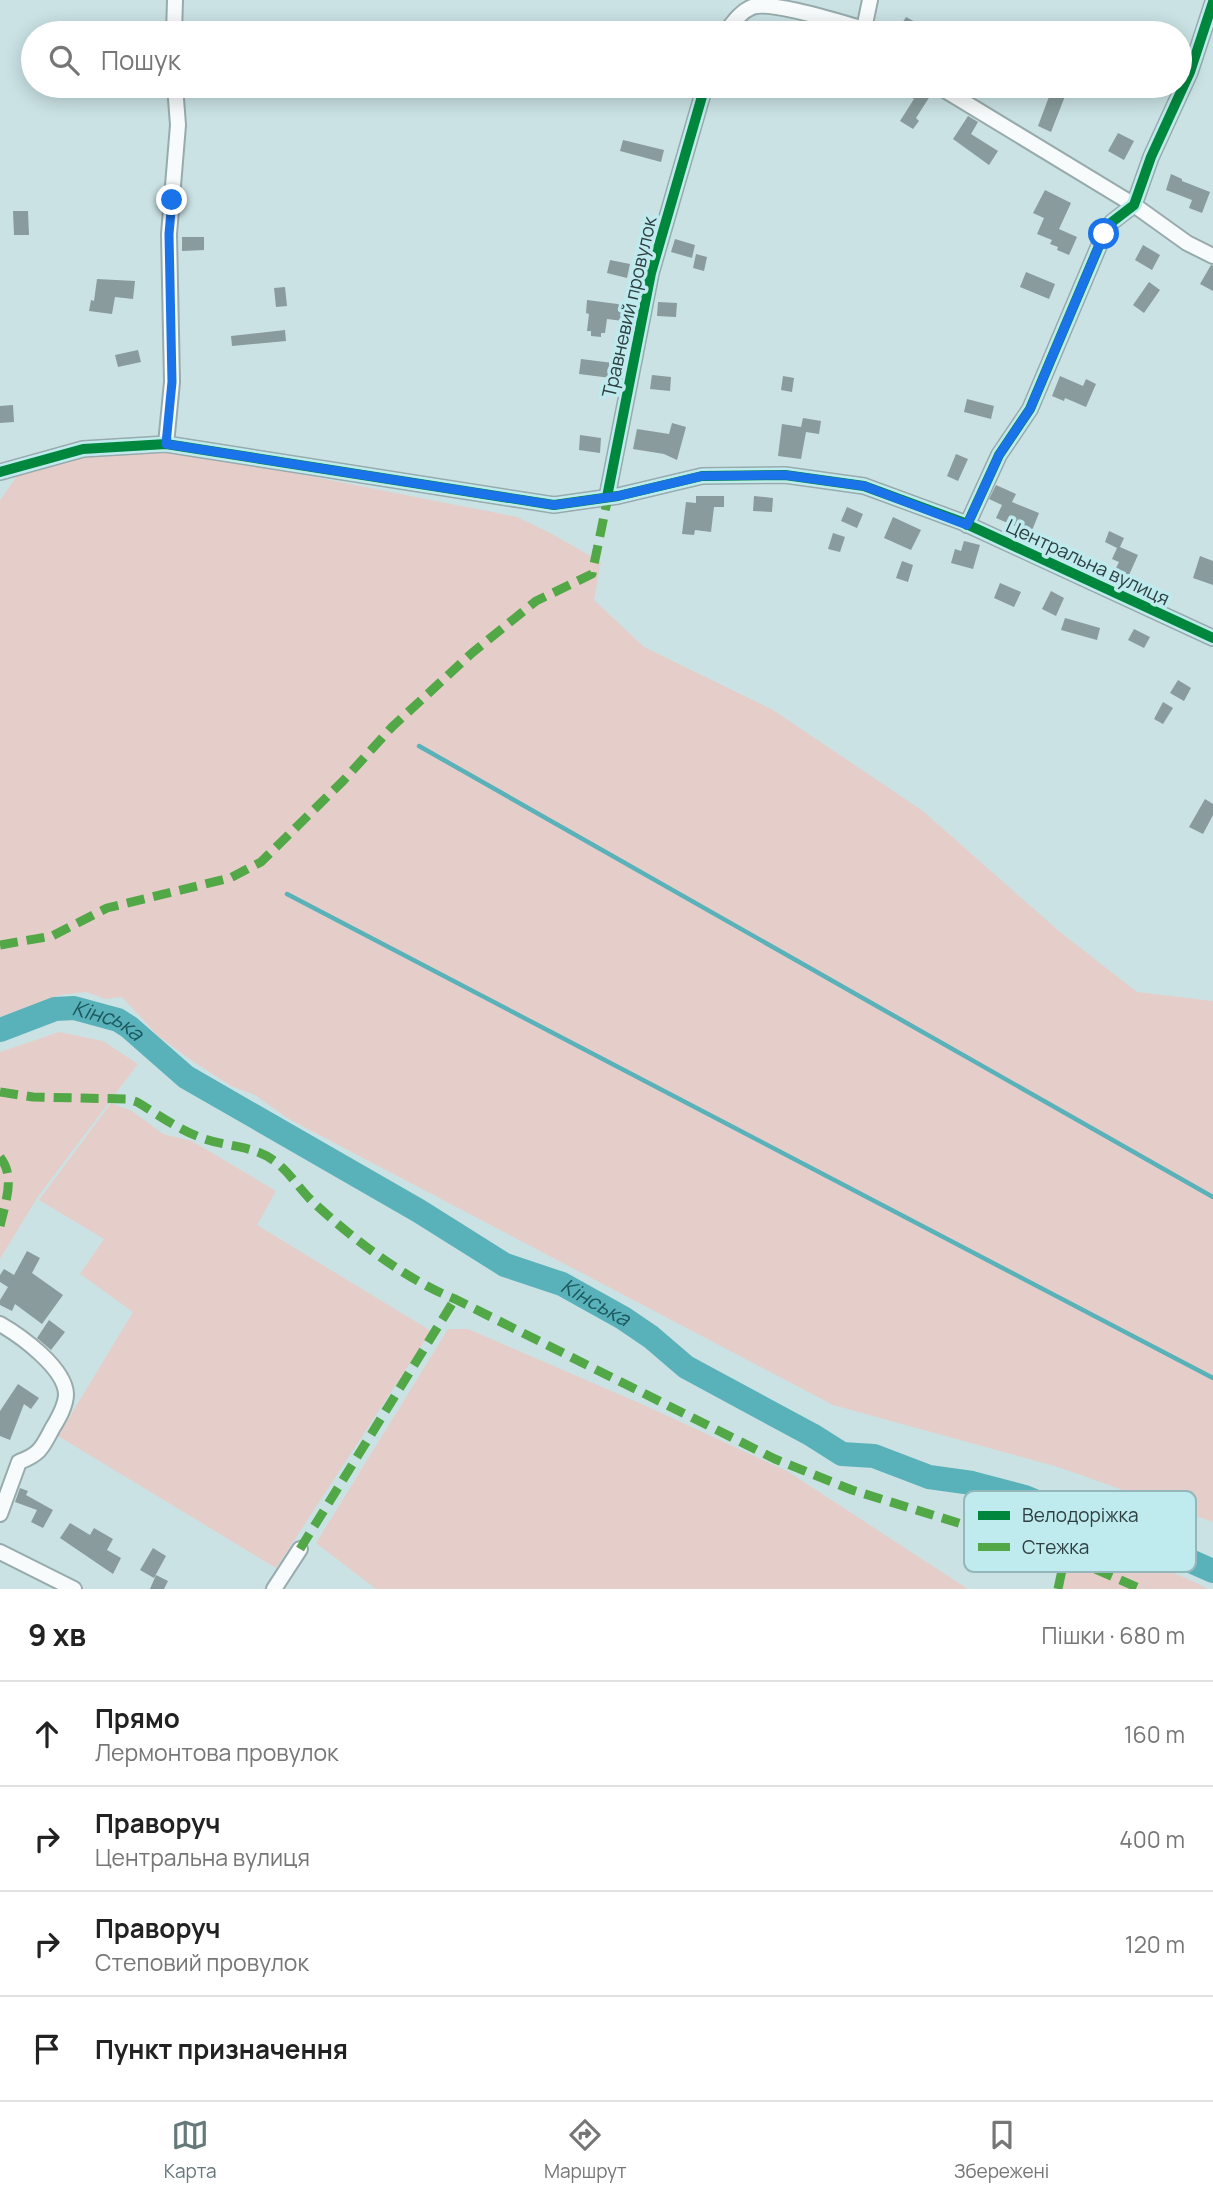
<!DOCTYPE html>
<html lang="uk">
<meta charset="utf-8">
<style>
body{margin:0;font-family:Manrope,sans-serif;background:#f2f2f2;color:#222}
.stop{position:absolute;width:21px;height:21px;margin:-16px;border:5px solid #1a73e8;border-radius:50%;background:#fff}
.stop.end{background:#1a73e8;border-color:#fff;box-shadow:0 2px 7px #0008}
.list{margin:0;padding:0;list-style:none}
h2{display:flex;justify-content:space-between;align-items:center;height:91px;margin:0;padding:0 28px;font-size:30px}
h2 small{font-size:23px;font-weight:400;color:#767676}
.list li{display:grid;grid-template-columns:46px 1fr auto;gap:21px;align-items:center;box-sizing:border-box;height:105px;padding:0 28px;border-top:2px solid #e0e0e0}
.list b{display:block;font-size:26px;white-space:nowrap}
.list p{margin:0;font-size:23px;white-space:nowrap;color:#767676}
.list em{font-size:23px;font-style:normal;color:#767676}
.icon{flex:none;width:38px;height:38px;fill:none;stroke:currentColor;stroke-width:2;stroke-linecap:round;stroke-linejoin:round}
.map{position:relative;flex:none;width:1213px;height:1589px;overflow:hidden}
.search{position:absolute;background:#fff;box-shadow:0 4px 18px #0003;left:21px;right:21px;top:21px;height:77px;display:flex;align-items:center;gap:18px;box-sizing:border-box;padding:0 24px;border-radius:38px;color:#767676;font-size:26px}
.sheet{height:511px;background:#fff}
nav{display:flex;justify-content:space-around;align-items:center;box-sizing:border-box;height:98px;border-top:2px solid #e0e0e0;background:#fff;font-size:19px;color:#767676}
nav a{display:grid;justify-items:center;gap:4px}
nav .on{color:#65787a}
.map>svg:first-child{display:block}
.green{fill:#e5cec9}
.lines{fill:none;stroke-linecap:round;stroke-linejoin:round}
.stream{stroke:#59b1b9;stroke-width:4.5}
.river{stroke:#59b1b9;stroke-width:24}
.building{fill:#899b9c}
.minor-casing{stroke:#98abac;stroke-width:18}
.minor{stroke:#f7fbfb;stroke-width:14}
.quiet{stroke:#52a746;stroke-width:9;stroke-dasharray:18 9;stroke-linecap:butt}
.cycleway-casing{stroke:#bfebef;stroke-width:15}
.cycleway{stroke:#00873e;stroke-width:10}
.route{stroke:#1a73e8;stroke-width:9}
.labels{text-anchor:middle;stroke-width:7;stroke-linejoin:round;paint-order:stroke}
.street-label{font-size:19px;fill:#2e3f41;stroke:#bfebef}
.water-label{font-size:21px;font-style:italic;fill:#1c585e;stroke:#bfebef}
.key{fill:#bfebef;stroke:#94b7bb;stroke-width:2}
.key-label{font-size:19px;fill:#2e3f41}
</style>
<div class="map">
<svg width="1213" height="1589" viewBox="0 0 1213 1589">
<rect width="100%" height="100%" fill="#cae2e4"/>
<path class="green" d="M165,452l43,4 309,61 35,17 49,28 -7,38 50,47 129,63 150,101 137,121 77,60 76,9v521l-155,-55 -225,-62 -546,-287 -32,-23 -24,-9 -40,-26 -33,-24 -36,-39 -17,2 -19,-7 -26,3 -60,22v-517l17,-24 70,-19z
M59,1032l44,9 35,23 -101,134 -37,61v-207z
M111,1103l21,8 31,23 29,7 84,50 -19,34 174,106 -155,237 -218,-132 75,-124 -53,-38 24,-35 -65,-39z
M448,1329h20l176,76 143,66 181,118h-592l-60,-46z
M1076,1537c43,20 90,29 132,52h-146z"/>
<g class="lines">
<path class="stream" d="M419,746l794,451
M287,894l926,484"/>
<path class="river" id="s1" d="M0,1030l55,-21 19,-1 44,12 11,7 57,50 233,134 86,54 57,19 61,34 28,19 35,30 126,68 30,19 32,2 55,21 43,6 53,14 96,40 40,11 52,23"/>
</g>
<path class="building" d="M906,17l13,7 -5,9h-18z
M185,86h37l-1,12 -36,-4z
M894,86h27l11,7 -16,25 3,3 -6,8 -13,-8 14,-22z
M1053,86h16l-18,46 -13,-6z
M968,116l10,6 -7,12 27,17 -9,14 -36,-26z
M1118,133l16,8 -10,19 -16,-9z
M623,140l41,10 -3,12 -41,-11z
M1171,174l11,5v2l28,11 -8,21 -13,-5 3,-8 -26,-10z
M1045,190l26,13 -12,26 18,8 -8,18 -12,-5 1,-3 -8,-3 2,-4 -15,-6 7,-16 -11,-5z
M13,211h15l1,24h-15z
M182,237h22v13l-22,1z
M675,239l20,6 -3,13 -21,-6z
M1143,245l17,10 -8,15 -17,-10z
M696,254l11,3 -3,14 -11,-3z
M610,260l20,4 -3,14 -20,-5z
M1211,265l2,1v25l-13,-7z
M1026,272l29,12 -6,15 -29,-12z
M97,279l38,2 -2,18 -18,-2 -3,17 -23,-3 2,-11 3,1z
M1149,282l11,8 -16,23 -11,-8z
M285,287l2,19 -11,1 -2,-19z
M587,300l38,5 -2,16 -16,-2 -2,14h-4v4l-10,-1v-5h-4l2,-17 -3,-1z
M658,302l19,1 -1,14 -19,-1z
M285,330l1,11 -54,5 -1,-10z
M138,350l3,12 -23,5 -3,-12z
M581,359l32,4 -2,15 -32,-4z
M652,375l19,2 -1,14 -20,-2z
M783,376l11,2 -2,14 -11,-2z
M1060,376l23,10 3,-7 10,5 -10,23 -21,-9 -1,3 -12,-5z
M967,399l27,7 -3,13 -27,-7z
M13,405l1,17 -14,1v-17z
M803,418l18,3 -2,13 -13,-2 -5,27 -23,-3 4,-32 19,3z
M672,423l14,4 -9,33 -13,-6 -31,-5 4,-20 32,5z
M580,435l21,3 -1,15 -21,-3z
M956,454l12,5 -10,22 -11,-5z
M996,485l20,9 -4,8 27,11 -8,20 -35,-15 6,-13 -13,-6z
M696,496h28v11h-10l-3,25 -16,-2 -1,5 -12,-1 4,-32 10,1z
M754,496l19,2 -1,14 -19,-1z
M847,507l16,7 -6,14 -16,-7z
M893,517l28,13 -10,20 -27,-12z
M1109,531l15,7 -4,9 18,8 -9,20 -14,-5 4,-8 -7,-3 5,-11 -12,-6z
M833,533l12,4 -5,15 -12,-3z
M964,541l16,4 -7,24 -22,-6 4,-14 6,2z
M1200,556l13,5v24l-20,-7z
M902,561l11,4 -5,17 -12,-4z
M1000,583l21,9 -7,15 -20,-9z
M1051,591l13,7 -8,18 -14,-7z
M1065,618l35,10 -3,12 -36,-10z
M1134,629l16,8 -6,11 -16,-8z
M1178,680l13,8 -7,13 -14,-8z
M1163,702l10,6 -10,16 -9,-5z
M1205,799l8,5v11l-10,19 -14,-7z
M27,1251l13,7 -8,15 31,22 -21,29 -27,-20 -3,7 -12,-6v-5l8,-13 -8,-5v-7l4,-6 10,6z
M49,1320l16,12 -14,18 -14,-12z
M18,1384l21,14 -8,11 -7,-5 -14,36 -10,-4v-25z
M20,1488l8,3 -2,4 27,15 -10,18 -12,-6 6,-12 -22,-8z
M70,1523l20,12 4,-7 19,11 -6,11 14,8 -8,16 -53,-36z
M153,1548l13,8 -12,22 -14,-8z
M156,1575l12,6 -4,8h-14z"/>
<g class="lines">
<g class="minor-casing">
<path id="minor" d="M174,33l1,-33
M725,33c8,-10 15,-21 27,-26 19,-7 90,16 112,22l6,-29
M938,86l196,119 53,38 26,13
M166,444l6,-62 -3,-148 9,-109 -3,-39
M0,472l83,-23 83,-5 388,61 64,-9 84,-20 83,-1 79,11 98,36 251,116
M607,497l44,-224 54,-187
M967,525l32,-70 31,-46 74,-175 8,-12 22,-17 17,-48 39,-85 23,-70
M0,1324c21,12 65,44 66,70 0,12 -8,25 -14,35 -10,19 -12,25 -33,33l-19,52
M0,1552l74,37
M274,1589l26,-40"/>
</g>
<use href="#minor" class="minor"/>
<path class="quiet" d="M0,945l52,-9 55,-28 123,-30 31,-16 82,-81 49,-54 80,-74 64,-52 56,-27 16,-77
M0,1092l33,5 94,2 10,3c20,12 42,28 65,36 24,9 50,7 71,22 17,12 26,29 41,43 39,36 91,76 141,96l320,160 77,31 213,66 76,33
M0,1157c16,20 5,46 0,69
M300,1549l155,-250
M1058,1589l7,-33"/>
<g class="cycleway-casing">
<path id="cycleway" d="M0,472l83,-23 83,-5 388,61 64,-9 84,-20 83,-1 79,11 98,36 251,116
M607,497l44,-224 54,-187
M967,525l32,-70 31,-46 74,-175 8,-12 22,-17 17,-48 39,-85 23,-70"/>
</g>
<use href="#cycleway" class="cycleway"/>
</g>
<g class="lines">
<path class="route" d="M172,200l-3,34 3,148 -6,62 388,61 64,-9 84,-20 83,-1 79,11 103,39 32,-70 31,-46 74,-175"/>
</g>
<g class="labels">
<g class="street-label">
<text transform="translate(629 307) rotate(-77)" y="7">Травневий провулок</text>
<text transform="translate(1088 562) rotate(25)" y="7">Центральна вулиця</text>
</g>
<g class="water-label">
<text dy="7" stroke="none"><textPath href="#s1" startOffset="114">Кінська</textPath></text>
<text dy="7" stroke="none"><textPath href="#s1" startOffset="681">Кінська</textPath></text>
</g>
</g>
<rect x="964" y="1491" width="232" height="81" rx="10" class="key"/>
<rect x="978" y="1511" width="32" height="9" fill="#00873e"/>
<rect x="978" y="1543" width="32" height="8" fill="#52a746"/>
<g class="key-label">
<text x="1022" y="1522">Велодоріжка</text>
<text x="1022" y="1554">Стежка</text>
</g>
</svg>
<div class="stop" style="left:1104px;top:234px"></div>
<div class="stop end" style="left:172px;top:200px"></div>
<div class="search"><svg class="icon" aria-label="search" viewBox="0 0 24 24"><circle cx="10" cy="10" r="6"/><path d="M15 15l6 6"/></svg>Пошук</div>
</div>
<section class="sheet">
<h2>9 хв<small>Пішки · 680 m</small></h2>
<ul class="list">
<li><svg class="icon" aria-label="ahead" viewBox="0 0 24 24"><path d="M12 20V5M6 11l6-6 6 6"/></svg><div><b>Прямо</b><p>Лермонтова провулок</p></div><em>160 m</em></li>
<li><svg class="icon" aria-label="right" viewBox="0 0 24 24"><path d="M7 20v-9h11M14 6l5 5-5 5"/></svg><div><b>Праворуч</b><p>Центральна вулиця</p></div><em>400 m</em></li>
<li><svg class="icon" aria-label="right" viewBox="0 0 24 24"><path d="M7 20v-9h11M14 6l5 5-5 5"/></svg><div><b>Праворуч</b><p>Степовий провулок</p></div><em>120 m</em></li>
<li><svg class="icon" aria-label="arrive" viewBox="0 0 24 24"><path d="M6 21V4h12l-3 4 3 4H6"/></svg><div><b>Пункт призначення</b></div></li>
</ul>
</section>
<nav>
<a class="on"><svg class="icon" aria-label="map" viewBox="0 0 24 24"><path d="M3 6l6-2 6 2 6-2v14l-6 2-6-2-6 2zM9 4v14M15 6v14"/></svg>Карта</a>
<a><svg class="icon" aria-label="directions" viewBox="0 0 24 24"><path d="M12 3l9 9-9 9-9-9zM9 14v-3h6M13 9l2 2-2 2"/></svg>Маршрут</a>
<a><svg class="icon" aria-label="saved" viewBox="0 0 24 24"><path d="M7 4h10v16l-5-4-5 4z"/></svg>Збережені</a>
</nav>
